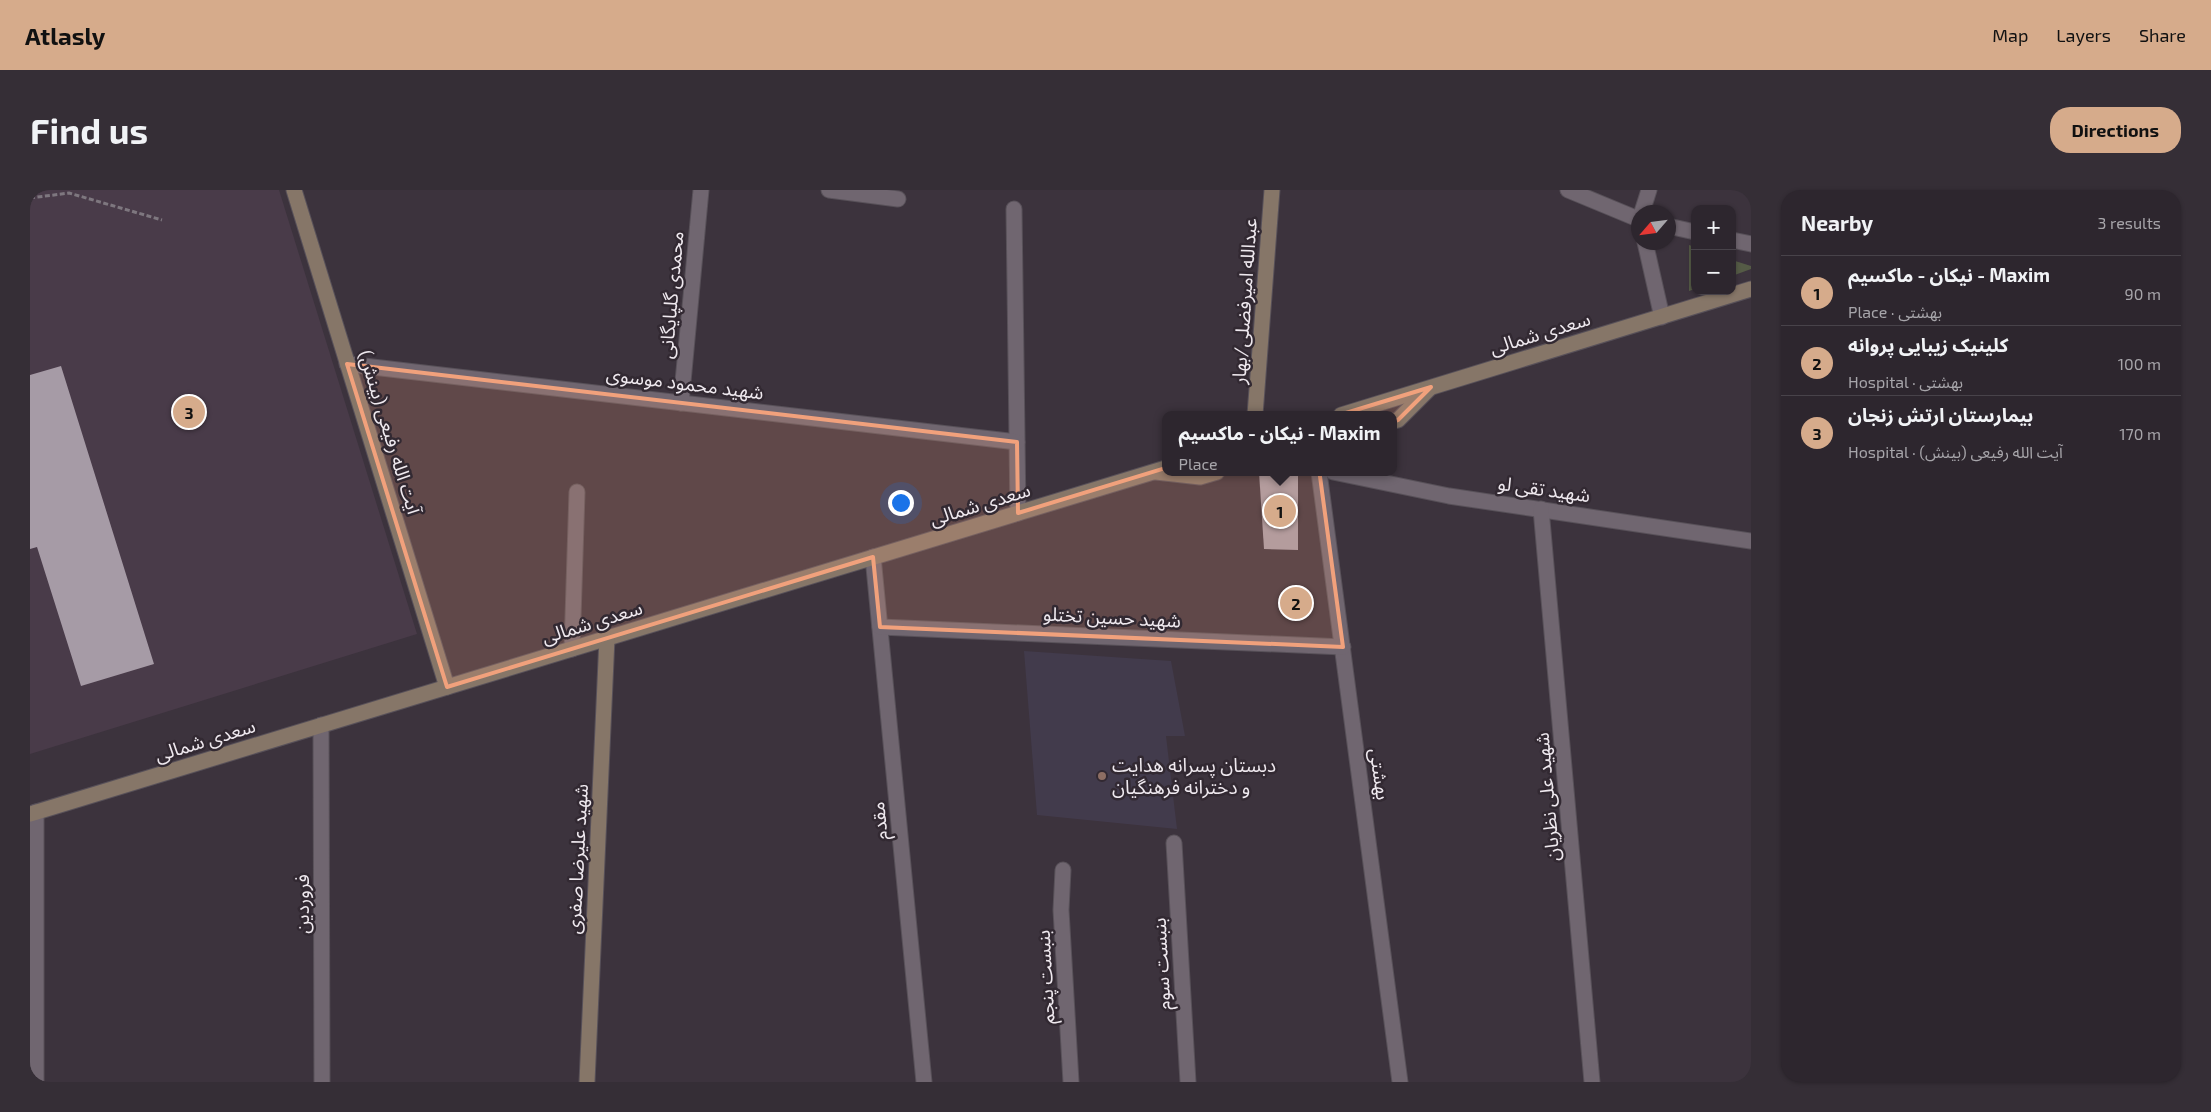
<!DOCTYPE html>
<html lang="en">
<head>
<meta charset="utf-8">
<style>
  :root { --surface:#2d262e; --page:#352e36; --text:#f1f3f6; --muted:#a7a5aa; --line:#48434a; --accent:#d6ab8b }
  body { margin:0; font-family:"Exo 2","Noto Sans Arabic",sans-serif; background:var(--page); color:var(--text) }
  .controls { position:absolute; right:15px; top:15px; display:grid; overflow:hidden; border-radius:10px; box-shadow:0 1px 4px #0004 }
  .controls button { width:45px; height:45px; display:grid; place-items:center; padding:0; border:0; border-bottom:1px solid var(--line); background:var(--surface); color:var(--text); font:25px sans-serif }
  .compass { position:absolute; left:1601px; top:15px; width:45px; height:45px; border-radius:50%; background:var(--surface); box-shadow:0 1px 4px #0004; rotate:242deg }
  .you { position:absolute; left:870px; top:312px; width:18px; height:18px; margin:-12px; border:4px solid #fff; border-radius:50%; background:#1a73e8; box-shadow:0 0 0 8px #1a73e833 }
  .badge { display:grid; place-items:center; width:32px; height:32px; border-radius:50%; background:var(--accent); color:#111; font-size:16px; font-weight:700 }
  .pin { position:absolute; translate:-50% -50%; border:2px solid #fff; box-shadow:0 1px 5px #0006 }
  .popup { position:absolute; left:1132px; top:221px; width:235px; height:65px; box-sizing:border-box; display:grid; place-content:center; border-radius:10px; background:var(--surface); filter:drop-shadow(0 1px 4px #0005); font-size:16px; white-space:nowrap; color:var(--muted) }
  .popup b { font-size:19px; color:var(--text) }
  .popup::after { content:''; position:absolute; left:50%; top:100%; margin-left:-10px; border:10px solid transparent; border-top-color:var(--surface) }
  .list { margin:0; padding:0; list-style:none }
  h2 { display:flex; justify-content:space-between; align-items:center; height:65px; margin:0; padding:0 20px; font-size:21px }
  h2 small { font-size:16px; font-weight:400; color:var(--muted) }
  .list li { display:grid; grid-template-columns:32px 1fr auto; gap:15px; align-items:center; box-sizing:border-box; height:70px; padding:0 20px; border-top:1px solid var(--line) }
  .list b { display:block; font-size:19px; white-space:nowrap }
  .list p { margin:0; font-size:16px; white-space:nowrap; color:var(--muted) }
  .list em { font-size:16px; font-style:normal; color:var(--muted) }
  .map { position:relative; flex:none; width:1721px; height:892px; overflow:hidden; border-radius:20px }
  header { display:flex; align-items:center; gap:30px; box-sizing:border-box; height:70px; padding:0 25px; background:var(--accent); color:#111 }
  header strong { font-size:24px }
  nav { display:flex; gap:28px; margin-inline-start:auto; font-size:18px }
  .intro { display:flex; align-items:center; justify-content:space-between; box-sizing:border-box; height:120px; padding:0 30px }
  h1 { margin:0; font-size:35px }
  .button { padding:12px 22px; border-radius:20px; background:var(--accent); color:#111; font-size:18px; font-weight:700 }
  main { display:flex; gap:30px; padding:0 30px }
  aside { flex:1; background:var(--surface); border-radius:20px; box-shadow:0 1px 4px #0004 }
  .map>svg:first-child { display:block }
  .built { fill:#493b49 }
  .education { fill:#423b4c }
  .green { fill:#555b46 }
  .building { fill:#a69ba6 }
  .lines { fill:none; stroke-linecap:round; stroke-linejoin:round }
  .street-casing { stroke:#585159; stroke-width:17 }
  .secondary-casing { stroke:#585159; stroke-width:17 }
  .path { stroke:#7e777f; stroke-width:3; stroke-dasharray:5 2.5; stroke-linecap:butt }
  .street { stroke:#706670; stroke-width:15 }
  .secondary { stroke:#867668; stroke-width:15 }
  .marked { fill:#f1a17c; fill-opacity:0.2; stroke:#f1a17c; stroke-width:4; stroke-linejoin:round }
  .education-dot { fill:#8d6e63; stroke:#322932; stroke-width:2 }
  .labels { text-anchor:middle; stroke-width:5; stroke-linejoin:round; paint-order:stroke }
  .street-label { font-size:19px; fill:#efe9ef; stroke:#322932 }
  .poi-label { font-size:19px; fill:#efe9ef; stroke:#322932; text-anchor:start }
</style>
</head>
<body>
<header>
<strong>Atlasly</strong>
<nav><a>Map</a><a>Layers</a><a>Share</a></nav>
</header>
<div class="intro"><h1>Find us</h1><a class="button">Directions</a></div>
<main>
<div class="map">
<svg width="1721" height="892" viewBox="0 0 1721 892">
  <rect width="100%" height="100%" fill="#3c333d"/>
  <path class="built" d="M0,0H249L387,444L0,564Z"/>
  <path class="education" d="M994,461L1141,471L1155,546H1136L1147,639L1007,625Z"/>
  <g class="green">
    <path d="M1659,55L1665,57V99L1659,101Z"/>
    <path d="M1702,70L1721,76V79L1702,86Z"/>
  </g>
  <g class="building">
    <path d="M31,176L124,474L51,496L7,357L0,359V185Z"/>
    <path d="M1229,282L1268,284V360L1234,359Z"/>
  </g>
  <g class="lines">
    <g class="street-casing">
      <g id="street">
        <path d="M799,0L868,9"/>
        <path d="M1538,0L1608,29"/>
        <path d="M984,19L988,323"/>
        <path d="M1612,22L1619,0"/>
        <path d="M1638,36L1665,42"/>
        <path d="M1702,50L1721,54"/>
        <path d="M1615,52L1632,127"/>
        <path d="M317,174L987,252"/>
        <path d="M651,213L671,0"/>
        <path d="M1289,282L1370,892"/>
        <path d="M1303,282L1419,306L1721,351"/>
        <path d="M1511,319L1562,892"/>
        <path d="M843,367L894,892"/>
        <path d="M850,437L1313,457"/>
        <path d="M542,459L547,302"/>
        <path d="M291,535L292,892"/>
        <path d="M1144,653L1158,892"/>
        <path d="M1033,680L1031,720L1041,892"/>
        <path d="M6,892V622"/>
      </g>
    </g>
    <g class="secondary-casing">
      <g id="secondary">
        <path d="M264,0L417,497"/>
        <path d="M1225,225L1242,0"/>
        <path d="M1311,225L1721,99"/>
        <path d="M1364,231L1368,230L1399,199"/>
        <path d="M1126,282L1170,287L1187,282"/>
        <path d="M0,624L1136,278"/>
        <path d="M557,892L577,448"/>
      </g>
    </g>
    <path class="path" d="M0,8L39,3L132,30"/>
    <use href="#street" class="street"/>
    <use href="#secondary" class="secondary"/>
  </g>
  <path class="marked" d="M317,174L987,252L988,323L1401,197L1368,230L1236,268L1289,279L1313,457L850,437L843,367L417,497Z"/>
  <circle class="education-dot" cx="1072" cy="586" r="5"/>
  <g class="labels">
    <g class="street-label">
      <text transform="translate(641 105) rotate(-85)" y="7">محمدی گلپایگانی</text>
      <text transform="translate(1214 111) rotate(-86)" y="7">عبدالله امیرفضلی/بهار</text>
      <text transform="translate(1510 143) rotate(-17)" y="7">سعدی شمالی</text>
      <text transform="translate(655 193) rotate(7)" y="7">شهید محمود موسوی</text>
      <text transform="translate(360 242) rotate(73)" y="7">آیت الله رفیعی (بینش)</text>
      <text transform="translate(1514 299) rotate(8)" y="7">شهید تقی لو</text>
      <text transform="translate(950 314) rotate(-17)" y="7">سعدی شمالی</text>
      <text transform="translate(1082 427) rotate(3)" y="7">شهید حسین تختلو</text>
      <text transform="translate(562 432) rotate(-17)" y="7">سعدی شمالی</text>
      <text transform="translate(175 550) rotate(-17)" y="7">سعدی شمالی</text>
      <text transform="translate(1350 584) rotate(82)" y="7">بهشتی</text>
      <text transform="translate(1517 607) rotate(-95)" y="7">شهید علی نظریان</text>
      <text transform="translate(849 631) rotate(-96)" y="7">مقدم</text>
      <text transform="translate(547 669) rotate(-87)" y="7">شهید علیرضا صفری</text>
      <text transform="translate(272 714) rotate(-90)" y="7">فروردین</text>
      <text transform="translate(1131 774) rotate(-93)" y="7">بنبست سوم</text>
      <text transform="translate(1015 787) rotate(-93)" y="7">بنبست پنجم</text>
    </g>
    <g class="poi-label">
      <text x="1082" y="582">دبستان پسرانه هدایت<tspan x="1082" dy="22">و دخترانه فرهنگیان</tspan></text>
    </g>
  </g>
</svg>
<div class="controls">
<button>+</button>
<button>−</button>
</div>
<svg class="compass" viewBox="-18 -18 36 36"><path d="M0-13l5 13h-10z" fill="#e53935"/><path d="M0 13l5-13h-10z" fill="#a7a5aa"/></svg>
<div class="you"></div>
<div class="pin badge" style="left:1250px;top:321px">1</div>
<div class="popup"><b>نیکان - ماکسیم - Maxim</b>Place</div>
<div class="pin badge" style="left:1266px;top:413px">2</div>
<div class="pin badge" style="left:159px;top:222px">3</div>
</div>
<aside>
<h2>Nearby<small>3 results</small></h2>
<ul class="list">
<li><span class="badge">1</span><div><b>نیکان - ماکسیم - Maxim</b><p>Place · بهشتی</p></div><em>90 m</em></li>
<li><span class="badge">2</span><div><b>کلینیک زیبایی پروانه</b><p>Hospital · بهشتی</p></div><em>100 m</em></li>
<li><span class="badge">3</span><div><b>بیمارستان ارتش زنجان</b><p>Hospital · آیت الله رفیعی (بینش)</p></div><em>170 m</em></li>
</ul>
</aside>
</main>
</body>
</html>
